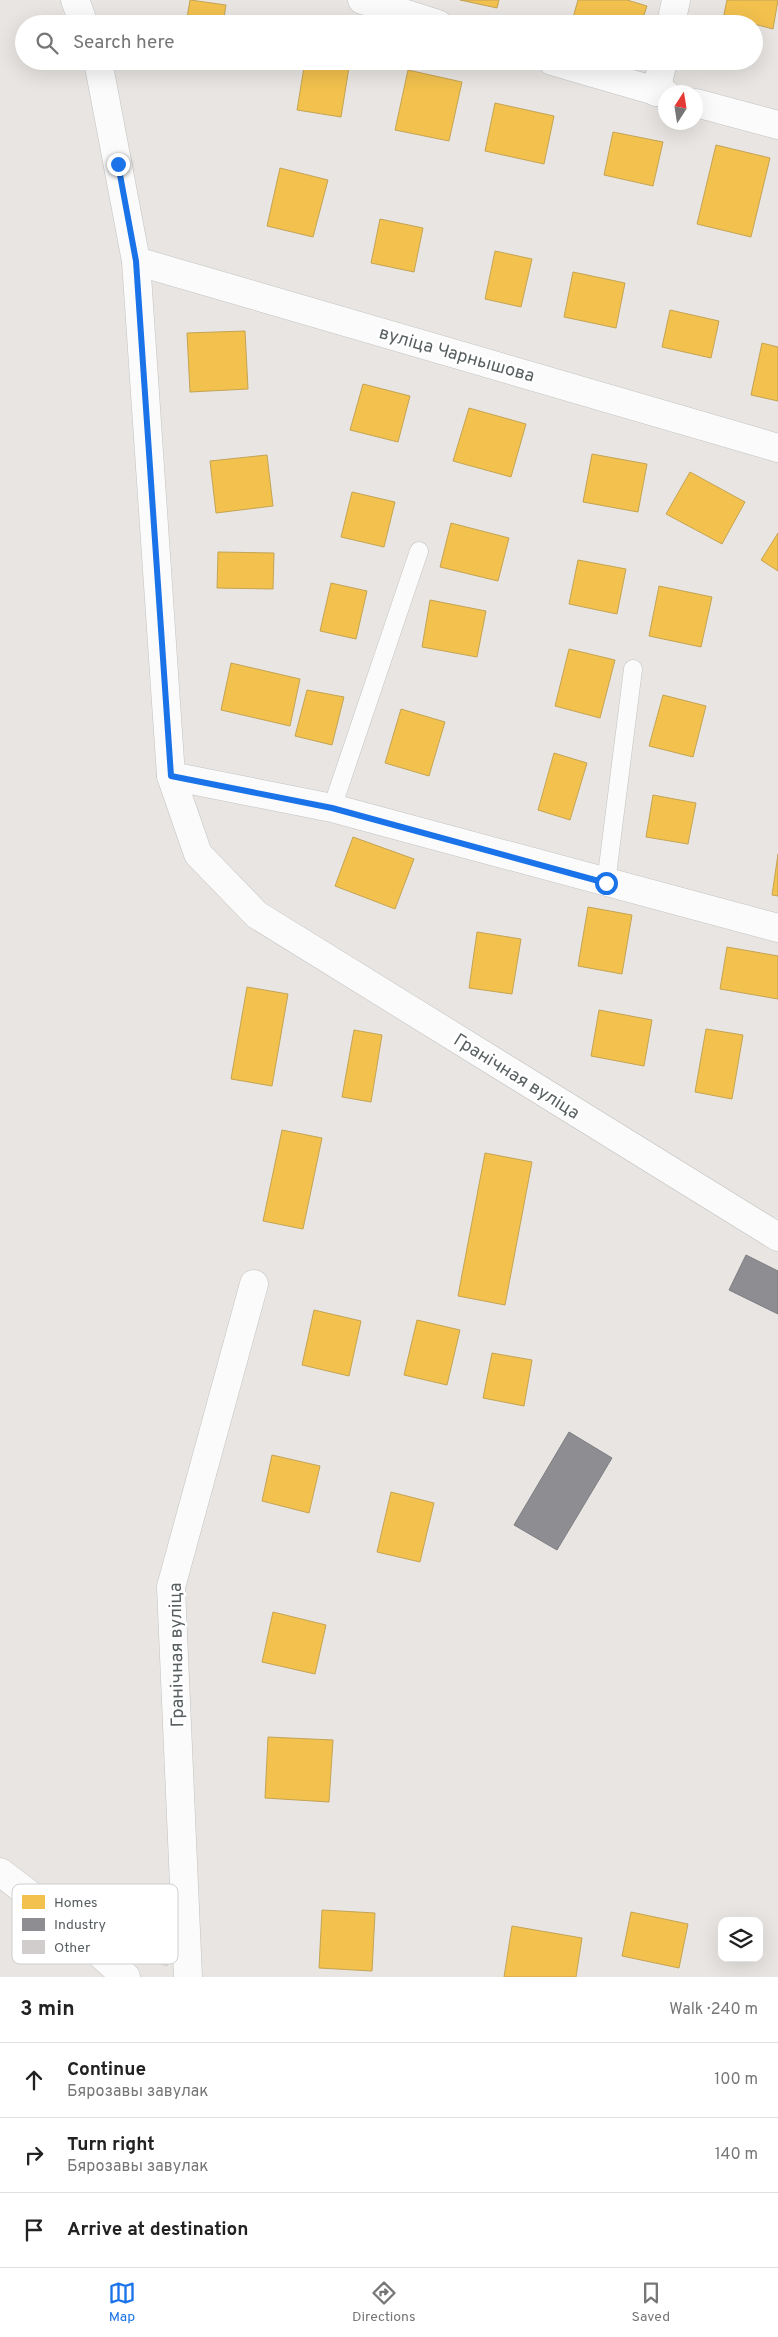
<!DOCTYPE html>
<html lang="en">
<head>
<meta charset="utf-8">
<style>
  :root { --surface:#fff; --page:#f2f2f2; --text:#222; --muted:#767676; --line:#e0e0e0; --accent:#1a73e8 }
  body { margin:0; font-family:Overpass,sans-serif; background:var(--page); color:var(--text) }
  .controls { position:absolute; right:15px; bottom:15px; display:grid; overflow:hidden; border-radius:10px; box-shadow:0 5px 20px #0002 }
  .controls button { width:45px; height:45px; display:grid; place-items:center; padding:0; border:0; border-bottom:1px solid var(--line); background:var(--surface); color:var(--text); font:25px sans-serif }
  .compass { position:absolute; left:658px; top:85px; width:45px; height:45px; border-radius:50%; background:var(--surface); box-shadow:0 5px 20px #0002; rotate:12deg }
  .stop { position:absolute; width:15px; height:15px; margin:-11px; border:4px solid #1a73e8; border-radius:50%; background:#fff }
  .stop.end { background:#1a73e8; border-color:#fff; box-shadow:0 1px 5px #0008 }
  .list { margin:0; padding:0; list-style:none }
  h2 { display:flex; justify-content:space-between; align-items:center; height:65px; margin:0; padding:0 20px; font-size:21px }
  h2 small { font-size:16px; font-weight:400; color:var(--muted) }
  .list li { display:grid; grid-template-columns:32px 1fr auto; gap:15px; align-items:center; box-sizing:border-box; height:75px; padding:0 20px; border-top:1px solid var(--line) }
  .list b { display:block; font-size:19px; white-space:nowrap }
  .list p { margin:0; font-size:16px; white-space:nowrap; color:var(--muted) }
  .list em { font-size:16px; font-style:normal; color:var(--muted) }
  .icon { flex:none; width:28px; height:28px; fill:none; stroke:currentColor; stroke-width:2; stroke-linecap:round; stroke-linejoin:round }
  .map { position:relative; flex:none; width:778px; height:1977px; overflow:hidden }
  .search { position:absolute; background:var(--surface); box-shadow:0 5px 20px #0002; left:15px; right:15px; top:15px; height:55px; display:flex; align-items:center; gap:12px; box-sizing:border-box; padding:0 18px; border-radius:28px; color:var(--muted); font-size:19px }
  .sheet { height:290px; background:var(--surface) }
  nav { display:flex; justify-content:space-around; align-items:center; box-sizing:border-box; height:70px; border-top:1px solid var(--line); background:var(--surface); font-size:14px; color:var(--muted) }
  nav a { display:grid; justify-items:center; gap:2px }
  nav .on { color:var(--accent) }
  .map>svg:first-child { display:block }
  .homes { fill:#f2c14e; stroke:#c4a454 }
  .industry { fill:#8d8d92; stroke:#7d7f83 }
  .building { fill:#d0cdcc; stroke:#d8d3d1 }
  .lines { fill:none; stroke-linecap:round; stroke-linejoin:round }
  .lane-casing { stroke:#c2c3c2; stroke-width:19 }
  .street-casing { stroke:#c2c3c2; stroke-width:29 }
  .secondary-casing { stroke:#c2c3c2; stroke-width:29 }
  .lane { stroke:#fcfbfb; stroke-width:18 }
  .street { stroke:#fcfbfb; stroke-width:28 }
  .secondary { stroke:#fcfbfb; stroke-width:28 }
  .route { stroke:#1a73e8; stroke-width:6 }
  .labels { text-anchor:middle; stroke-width:5; stroke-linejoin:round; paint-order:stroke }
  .street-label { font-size:18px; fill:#585f61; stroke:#fff }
  .key { fill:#fff; stroke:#cdcfd0; stroke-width:1 }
  .key-label { font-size:14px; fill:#585f61 }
</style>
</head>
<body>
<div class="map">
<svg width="778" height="1977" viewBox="0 0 778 1977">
  <rect width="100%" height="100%" fill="#e8e5e2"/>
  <g class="homes">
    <path d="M190,0L226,5L223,24H186Z"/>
    <path d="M460,0H499L497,8Z"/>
    <path d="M578,0H627L647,6L641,24H582L572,21Z"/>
    <path d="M727,0H778L773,29L754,24L723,19Z"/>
    <path d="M305,61H350L341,117L297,110Z"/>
    <path d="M408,70L462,82L449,141L395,130Z"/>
    <path d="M495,103L554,116L544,164L485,151Z"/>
    <path d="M613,132L663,142L653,186L604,175Z"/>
    <path d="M716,145L770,158L751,237L697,224Z"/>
    <path d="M280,168L328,180L313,237L267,226Z"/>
    <path d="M380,219L423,228L414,272L371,263Z"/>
    <path d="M495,251L532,259L521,307L485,299Z"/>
    <path d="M573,272L625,283L616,328L564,317Z"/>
    <path d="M670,310L719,321L711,358L662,347Z"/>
    <path d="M245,331L248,389L190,392L187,333Z"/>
    <path d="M762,343L778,347V401L751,395Z"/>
    <path d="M363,384L410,396L398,442L350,430Z"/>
    <path d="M469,408L526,424L511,477L453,461Z"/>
    <path d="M592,454L647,464L638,512L583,502Z"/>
    <path d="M267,455L273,506L216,513L210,461Z"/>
    <path d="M690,472L745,502L722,544L666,514Z"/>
    <path d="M352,492L395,502L384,547L341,537Z"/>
    <path d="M451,523L509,538L498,581L440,567Z"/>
    <path d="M778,533V571L761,560Z"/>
    <path d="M218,552L274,553L273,589L217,588Z"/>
    <path d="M578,560L626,569L617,614L569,604Z"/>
    <path d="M331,583L367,591L356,639L320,631Z"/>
    <path d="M659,586L712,597L701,647L649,636Z"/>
    <path d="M430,600L486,611L477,657L422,647Z"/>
    <path d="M569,649L615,660L600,718L555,706Z"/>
    <path d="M231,663L300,679L290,726L221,710Z"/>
    <path d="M307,690L344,697L332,745L295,736Z"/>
    <path d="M663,695L706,706L693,757L649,746Z"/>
    <path d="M401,709L445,722L429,776L385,763Z"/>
    <path d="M554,753L587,763L570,820L538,810Z"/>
    <path d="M653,795L696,803L688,844L646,837Z"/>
    <path d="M353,837L414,859L395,909L335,886Z"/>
    <path d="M778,854V896L772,895Z"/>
    <path d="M588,907L632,915L622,974L578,966Z"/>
    <path d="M477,932L521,939L512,994L469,988Z"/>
    <path d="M727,947L778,956V999L720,989Z"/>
    <path d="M247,987L288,994L272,1086L231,1079Z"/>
    <path d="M599,1010L652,1020L644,1066L591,1056Z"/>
    <path d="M706,1029L743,1035L732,1099L695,1092Z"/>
    <path d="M354,1030L382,1035L371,1102L342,1097Z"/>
    <path d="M282,1130L322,1138L303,1229L263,1221Z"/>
    <path d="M485,1153L532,1162L505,1305L458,1296Z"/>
    <path d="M314,1310L361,1321L349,1376L302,1365Z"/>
    <path d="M417,1320L460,1330L447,1385L404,1375Z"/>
    <path d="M492,1353L532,1360L524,1406L483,1398Z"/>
    <path d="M272,1455L320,1466L309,1513L262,1501Z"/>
    <path d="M391,1492L434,1503L420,1562L377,1552Z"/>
    <path d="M273,1612L326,1625L315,1674L262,1662Z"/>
    <path d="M268,1737L333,1740L329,1802L265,1798Z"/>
    <path d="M322,1910L375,1913L372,1971L319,1968Z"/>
    <path d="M631,1912L688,1924L679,1968L622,1956Z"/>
    <path d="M512,1926L582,1938L576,1977H504Z"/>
  </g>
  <g class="industry">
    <path d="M746,1255L778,1271V1314L729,1290Z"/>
    <path d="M569,1432L612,1458L557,1550L514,1525Z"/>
  </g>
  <path class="building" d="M132,1917L178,1932L167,1966L121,1952Z"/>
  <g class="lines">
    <g class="lane-casing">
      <g id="lane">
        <path d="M332,808L419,551"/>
        <path d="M606,883L633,669"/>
      </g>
    </g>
    <g class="street-casing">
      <g id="street">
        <path d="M75,0L84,24"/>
        <path d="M362,0L438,24"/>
        <path d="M671,24L676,0"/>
        <path d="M98,61L136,261L171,776L198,854L257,915L778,1237"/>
        <path d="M552,61L666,94"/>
        <path d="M656,92L663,61"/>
        <path d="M696,103L778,125"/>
        <path d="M136,261L778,448"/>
        <path d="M171,776L332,808L778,928"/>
        <path d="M188,1977L171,1587L254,1284"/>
      </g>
    </g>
    <g class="secondary-casing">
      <path id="secondary" d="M0,1872L55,1914L126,1977"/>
    </g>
    <use href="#lane" class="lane"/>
    <use href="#street" class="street"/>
    <use href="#secondary" class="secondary"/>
  </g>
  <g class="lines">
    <path class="route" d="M118,164L136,261L171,776L332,808L606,883"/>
  </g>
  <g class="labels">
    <g class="street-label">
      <text transform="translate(457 354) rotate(16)" y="6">вуліца Чарнышова</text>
      <text transform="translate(517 1076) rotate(32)" y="6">Гранічная вуліца</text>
      <text transform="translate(176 1655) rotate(-91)" y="6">Гранічная вуліца</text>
    </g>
  </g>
  <rect x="12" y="1884" width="166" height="80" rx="8" class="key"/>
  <rect x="22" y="1895" width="23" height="14" fill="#f2c14e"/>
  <rect x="22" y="1918" width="23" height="13" fill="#8d8d92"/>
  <rect x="22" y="1940" width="23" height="14" fill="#d0cdcc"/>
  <g class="key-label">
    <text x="54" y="1907">Homes</text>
    <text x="54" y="1929">Industry</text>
    <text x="54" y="1952">Other</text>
  </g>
</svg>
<div class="controls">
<button><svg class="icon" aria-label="layers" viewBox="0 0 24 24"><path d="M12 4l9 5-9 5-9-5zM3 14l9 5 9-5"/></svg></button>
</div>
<svg class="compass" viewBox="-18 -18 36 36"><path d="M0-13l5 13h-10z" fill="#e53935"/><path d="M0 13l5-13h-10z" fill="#767676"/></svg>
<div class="stop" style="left:606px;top:883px"></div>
<div class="stop end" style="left:118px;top:164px"></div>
<div class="search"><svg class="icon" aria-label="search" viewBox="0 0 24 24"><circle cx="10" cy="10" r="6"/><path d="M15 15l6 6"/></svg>Search here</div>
</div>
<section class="sheet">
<h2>3 min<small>Walk · 240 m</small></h2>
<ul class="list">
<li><svg class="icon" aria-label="ahead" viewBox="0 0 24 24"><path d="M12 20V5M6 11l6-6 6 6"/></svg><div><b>Continue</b><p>Бярозавы завулак</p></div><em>100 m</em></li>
<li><svg class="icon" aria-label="right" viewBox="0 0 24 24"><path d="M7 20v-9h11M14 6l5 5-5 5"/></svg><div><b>Turn right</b><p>Бярозавы завулак</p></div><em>140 m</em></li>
<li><svg class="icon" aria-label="arrive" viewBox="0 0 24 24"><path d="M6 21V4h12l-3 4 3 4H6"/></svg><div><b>Arrive at destination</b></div></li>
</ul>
</section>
<nav>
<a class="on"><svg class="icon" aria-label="map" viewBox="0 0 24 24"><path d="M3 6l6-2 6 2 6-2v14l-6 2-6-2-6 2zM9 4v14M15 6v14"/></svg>Map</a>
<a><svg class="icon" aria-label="directions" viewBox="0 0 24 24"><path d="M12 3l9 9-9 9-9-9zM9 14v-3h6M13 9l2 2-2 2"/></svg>Directions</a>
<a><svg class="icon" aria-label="saved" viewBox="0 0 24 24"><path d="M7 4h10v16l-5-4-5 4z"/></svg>Saved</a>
</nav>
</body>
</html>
